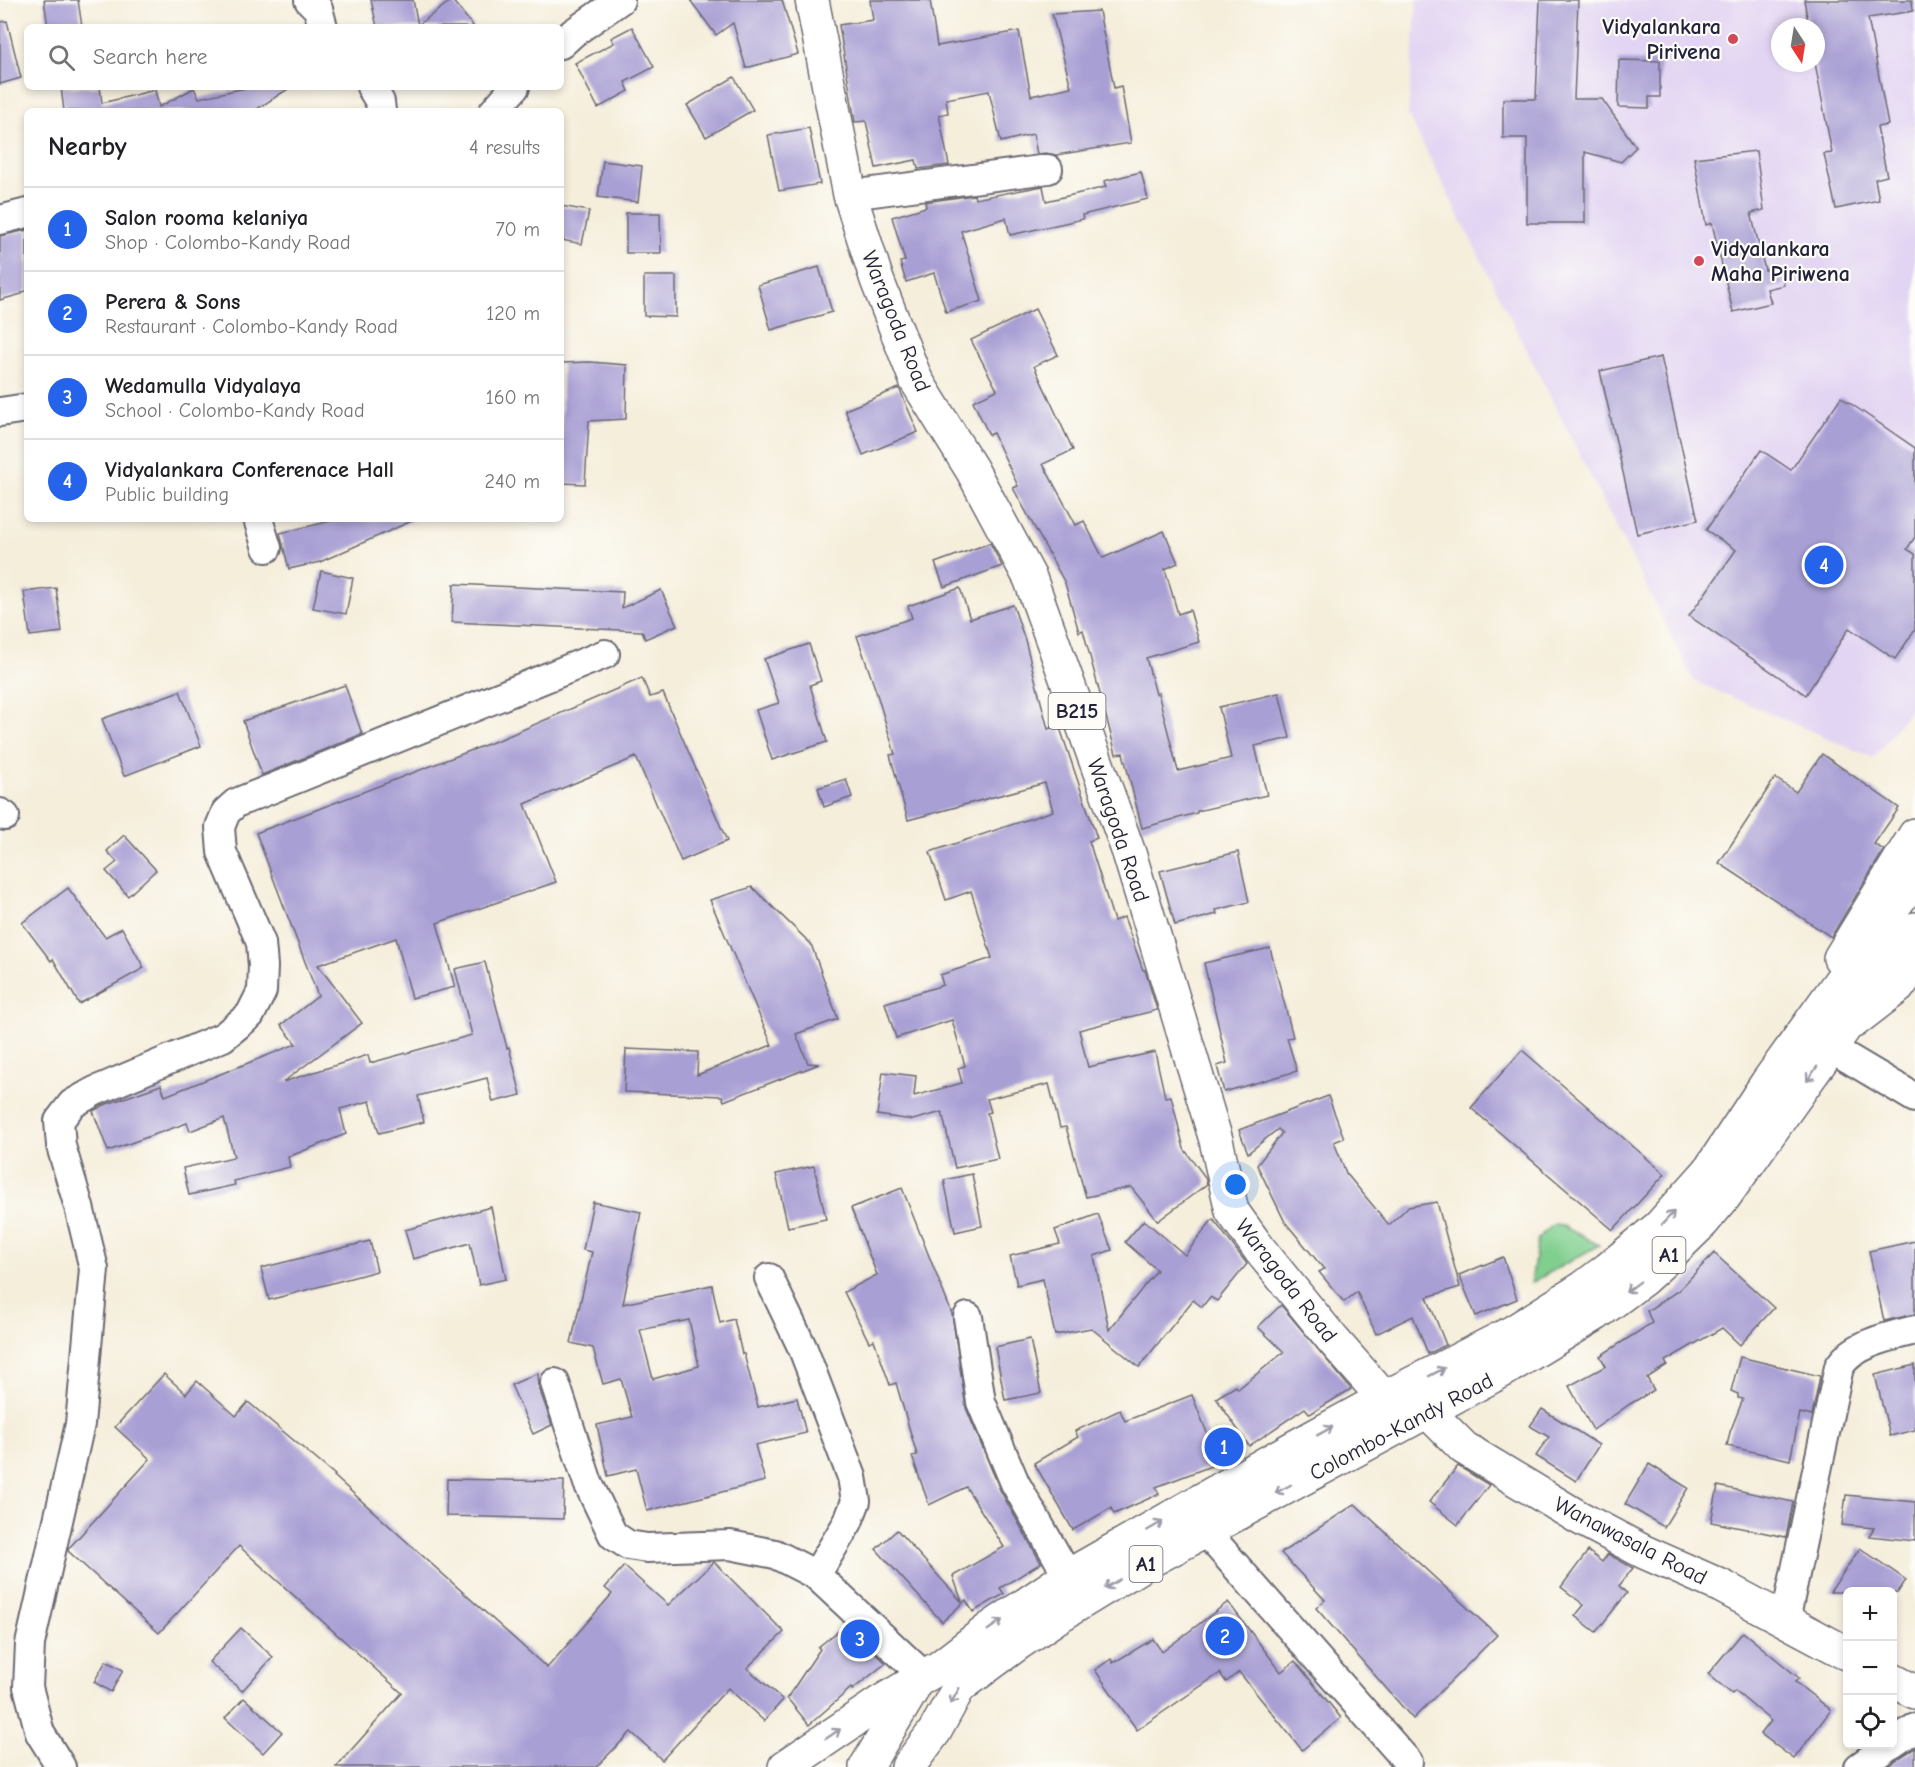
<!DOCTYPE html>
<html lang="en">
<head>
<meta charset="utf-8">
<style>
  :root { --surface:#fff; --page:#f6f6f6; --text:#202124; --muted:#757577; --line:#e0e0e0; --accent:#2563eb }
  body { margin:0; font-family:"Comic Neue",sans-serif; background:var(--page); color:var(--text) }
  .controls { position:absolute; right:18px; bottom:18px; display:grid; overflow:hidden; border-radius:9px; box-shadow:0 3px 9px #0003 }
  .controls button { width:54px; height:54px; display:grid; place-items:center; padding:0; border:0; border-bottom:2px solid var(--line); background:var(--surface); color:var(--text); font:30px sans-serif }
  .compass { position:absolute; left:1771px; top:18px; width:54px; height:54px; border-radius:50%; background:var(--surface); box-shadow:0 3px 9px #0003; rotate:168deg }
  .you { position:absolute; left:1236px; top:1185px; width:21px; height:21px; margin:-15px; border:4px solid #fff; border-radius:50%; background:#1a73e8; box-shadow:0 0 0 9px #1a73e833 }
  .badge { display:grid; place-items:center; width:39px; height:39px; border-radius:50%; background:var(--accent); color:#fff; font-size:20px; font-weight:700 }
  .pin { position:absolute; translate:-50% -50%; border:3px solid #fff; box-shadow:0 2px 6px #0006 }
  .list { margin:0; padding:0; list-style:none }
  h2 { display:flex; justify-content:space-between; align-items:center; height:78px; margin:0; padding:0 24px; font-size:26px }
  h2 small { font-size:20px; font-weight:400; color:var(--muted) }
  .list li { display:grid; grid-template-columns:39px 1fr auto; gap:18px; align-items:center; box-sizing:border-box; height:84px; padding:0 24px; border-top:2px solid var(--line) }
  .list b { display:block; font-size:22px; white-space:nowrap }
  .list p { margin:0; font-size:20px; white-space:nowrap; color:var(--muted) }
  .list em { font-size:20px; font-style:normal; color:var(--muted) }
  .icon { flex:none; width:33px; height:33px; fill:none; stroke:currentColor; stroke-width:2; stroke-linecap:round; stroke-linejoin:round }
  .map { position:relative; flex:none; width:1915px; height:1767px; overflow:hidden }
  .search { position:absolute; background:var(--surface); box-shadow:0 3px 9px #0003; left:24px; top:24px; width:540px; height:66px; display:flex; align-items:center; gap:15px; box-sizing:border-box; padding:0 21px; border-radius:9px; color:var(--muted); font-size:22px }
  .panel { position:absolute; background:var(--surface); box-shadow:0 3px 9px #0003; left:24px; top:108px; width:540px; height:414px; border-radius:9px }
  .map>svg:first-child { display:block }
  .built { fill:#e2d4f3; fill-rule:evenodd }
  .green { fill:#80cf8f; stroke:#517865; stroke-width:1.5 }
  .building { fill:#a89fd4; fill-rule:evenodd }
  .lines { fill:none; stroke-linecap:round; stroke-linejoin:round }
  .minor-casing { stroke:#6c6973; stroke-width:32 }
  .tertiary-casing { stroke:#6c6973; stroke-width:36 }
  .primary-casing { stroke:#6c6973; stroke-width:36 }
  .trunk-casing { stroke:#6c6973; stroke-width:36 }
  .minor { stroke:#fff; stroke-width:28 }
  .tertiary { stroke:#fff; stroke-width:33 }
  .primary { stroke:#fff; stroke-width:33 }
  .trunk { stroke:#fff; stroke-width:33 }
  .oneway { stroke:#9c9ca7 }
  .poi-dot { fill:#d1495b; stroke:#fdfcf7; stroke-width:2 }
  .labels { text-anchor:middle; stroke-width:4.5; stroke-linejoin:round; paint-order:stroke }
  .shield { fill:#fdfcf7; stroke:#646373; stroke-width:1.5 }
  .shield-label { font-size:21px; font-weight:bold; fill:#22223b }
  .poi-label { font-size:22px; font-weight:bold; fill:#22223b; stroke:#fdfcf7; text-anchor:end }
  .street-label { font-size:22px; fill:#22223b; stroke:#fdfcf7 }
</style>
</head>
<body>
<div class="map">
<svg width="1915" height="1767" viewBox="0 0 1915 1767">
  <rect width="100%" height="100%" fill="#fdfcf7"/>
  <filter id="ink" filterUnits="userSpaceOnUse"><feTurbulence type="fractalNoise" baseFrequency=".0167" numOctaves="2"/><feDisplacementMap in="SourceGraphic" scale="12" xChannelSelector="R" yChannelSelector="G"/><feConvolveMatrix kernelMatrix="1 2 1 2 8 2 1 2 1" color-interpolation-filters="sRGB"/></filter>
  <filter id="wash" filterUnits="userSpaceOnUse"><feTurbulence type="fractalNoise" baseFrequency=".008" numOctaves="4" result="noise"/><feDisplacementMap in="SourceGraphic" scale="24" xChannelSelector="R" yChannelSelector="G"/><feGaussianBlur stdDeviation="1.35" result="paint"/><feColorMatrix in="noise" values="0 0 0 0 0 0 0 0 0 0 0 0 0 0 0 0 0 1.4 0 .05"/><feComposite in="paint" operator="in"/></filter>
  <g filter="url(#wash)">
    <rect width="100%" height="100%" fill="#f5eedb"/>
    <path class="built" d="M1417,0H1915V703L1874,758L1694,681L1408,115ZM1780,27H1816V63H1780Z"/>
    <path class="green" d="M1553,1225L1563,1226L1599,1245L1531,1283L1538,1238Z"/>
    <g id="blocks">
      <g class="building">
        <path d="M44,0H78L82,27H48Z"/>
        <path d="M371,0H413L418,25L452,0L474,27H377Z"/>
        <path d="M690,0H782L798,54L746,68L733,23L716,35Z"/>
        <path d="M870,0H930L937,46L1019,31L1031,96L1071,87L1052,14L1099,11L1114,88L1121,86L1131,143L1056,155L1046,153L1037,154L1033,134L1001,142L989,91L946,99L948,113L939,115L949,165L918,169L916,160L876,168L866,121L855,122L839,25L873,20Z"/>
        <path d="M1540,0H1578L1574,99H1602L1636,147L1621,162L1585,152V223H1527V138H1503V99H1536Z"/>
        <path d="M1804,0H1912L1913,11L1868,18L1888,125L1877,127L1887,176L1875,179L1879,200L1836,209L1824,154L1832,153L1815,63L1816,27H1809Z"/>
        <path d="M7,21L21,78L0,84V22Z"/>
        <path d="M632,27L654,67L625,82L629,91L598,108L575,63L614,43L611,38Z"/>
        <path d="M1619,60L1660,61V97H1649V108L1618,107Z"/>
        <path d="M734,77L753,110L706,137L687,105Z"/>
        <path d="M61,87H100L102,103L155,90L159,107L194,88L199,98L250,87H291L254,111H64Z"/>
        <path d="M809,128L820,184L779,191L768,135Z"/>
        <path d="M1756,151L1764,210L1751,213L1765,270L1779,267L1784,285L1767,289L1771,303L1733,312L1712,223L1706,225L1694,158Z"/>
        <path d="M603,161L642,166L638,202L598,197Z"/>
        <path d="M1141,172L1148,199L1082,215L1083,219L1010,235L1006,218L961,231L982,301L946,312L934,273L906,282L900,262L905,261L892,217L926,207L925,202L974,195L975,199L1043,186L1046,201L1106,187L1104,181Z"/>
        <path d="M561,206L589,211L582,244L561,240Z"/>
        <path d="M626,213H660L661,253H626Z"/>
        <path d="M27,230V291L22,292V294L0,300V236Z"/>
        <path d="M819,267L832,312L771,330L758,285Z"/>
        <path d="M644,276H676V317L644,316Z"/>
        <path d="M1035,309L1058,355L1034,366L1073,450L1043,464L1076,525L1084,521L1103,558L1164,531L1178,563L1165,569L1178,614L1190,610L1199,642L1146,658L1156,694L1158,693L1178,771L1231,758L1219,707L1279,693L1290,738L1255,746L1267,795L1197,811V813L1142,828L1123,753L1116,754L1083,630L1079,632L1065,583L1013,488L1018,486L993,433L989,435L973,401L997,390L971,340Z"/>
        <path d="M1661,357L1698,520L1637,534L1600,371Z"/>
        <path d="M590,362L627,365L626,419L589,421L585,484L561,483L562,363Z"/>
        <path d="M899,388L918,432L863,455L845,410Z"/>
        <path d="M1841,397L1915,448V537L1907,549L1915,554V630L1895,659L1849,628L1806,695L1689,616L1736,550L1706,530L1761,450L1791,470Z"/>
        <path d="M340,519H416L320,562L289,569L280,533Z"/>
        <path d="M990,543L1002,566L944,587L935,563Z"/>
        <path d="M321,571L353,578L346,614L313,608Z"/>
        <path d="M454,584L623,592L622,608L661,590L677,625L645,639L642,631L452,622Z"/>
        <path d="M56,588L62,632L30,636L24,592Z"/>
        <path d="M960,588L970,619L1013,605L1025,640L1048,729L1059,725L1097,838L1089,841L1114,921L1124,917L1143,970H1145L1157,1010L1079,1030L1088,1067L1155,1052L1165,1097L1171,1096L1184,1149L1205,1177L1207,1184L1158,1221L1131,1187L1086,1197L1066,1127L1060,1128L1049,1084L987,1099L991,1112L987,1113L998,1159L955,1168L942,1112L913,1120L877,1115L883,1072L916,1076L914,1096L962,1083L958,1068L965,1066L952,1020L896,1038L885,1003L943,985L940,975L992,958L971,891L946,900L930,852L1053,811L1045,783L908,820L890,755L895,754L876,691L857,636L912,618L908,606Z"/>
        <path d="M809,644L821,681L810,685L827,742L772,760L756,710L779,703L764,659Z"/>
        <path d="M642,678L650,697L663,693L727,841L681,861L636,757L525,804L556,882L437,923L455,987L412,998L396,938L318,965L362,1023L283,1082L368,1055L370,1063L472,1035L455,969L485,962L507,1048L509,1047L521,1095L493,1102L487,1078L418,1096L424,1122L379,1133L370,1101L340,1109L346,1134L288,1157L290,1167L234,1181L235,1185L189,1195L183,1168L234,1157L224,1118L190,1131L187,1123L108,1151L93,1111L107,1104L161,1085L165,1096L296,1044L281,1025L318,996L256,833L501,739Z"/>
        <path d="M345,685L362,734L262,775L243,721Z"/>
        <path d="M180,691L201,746L124,776L102,719Z"/>
        <path d="M1822,754L1899,808L1874,844L1884,850L1831,937L1719,863L1775,778L1796,792Z"/>
        <path d="M846,779L852,797L824,807L818,788Z"/>
        <path d="M124,835L156,870L128,896L106,871L117,862L107,851Z"/>
        <path d="M1238,852L1249,902L1216,910L1217,914L1175,925L1160,871Z"/>
        <path d="M752,887L811,944L838,1019L796,1034L808,1063L819,1064L724,1101L722,1096L624,1092L626,1049L698,1052L697,1075L772,1045L710,900Z"/>
        <path d="M68,888L105,937L122,928L144,968L79,1004L53,959L51,961L22,923Z"/>
        <path d="M1270,948L1293,1037L1287,1038L1297,1071L1224,1092L1217,1066L1227,1063L1204,963Z"/>
        <path d="M1522,1050L1665,1174L1613,1230L1471,1108Z"/>
        <path d="M1328,1096L1344,1138L1334,1142L1346,1173L1389,1225L1408,1207L1437,1202L1460,1287L1427,1297L1446,1345L1428,1354L1413,1316L1376,1334L1357,1292L1344,1302L1319,1272L1324,1269L1285,1222L1257,1165L1282,1133L1278,1129L1248,1153L1239,1130Z"/>
        <path d="M814,1166L826,1219L788,1227L776,1174Z"/>
        <path d="M972,1174L982,1226L955,1232L944,1180Z"/>
        <path d="M902,1188L952,1314L966,1408L1000,1490L1041,1563L1000,1588L1004,1594L973,1612L966,1600L942,1622L876,1549L897,1530L962,1602L953,1576L1004,1547L966,1487L929,1505L912,1456L917,1455L896,1383L890,1385L874,1340L869,1342L844,1292L877,1275L851,1208Z"/>
        <path d="M593,1202L641,1212L623,1304L712,1285L720,1323L734,1319L742,1354H744L758,1407L797,1398L806,1433L755,1445L765,1481L647,1511L636,1469L608,1476L597,1425L632,1417L621,1379L603,1384L593,1348L571,1343L592,1252L583,1250ZM689,1320L699,1366L653,1379L640,1330Z"/>
        <path d="M491,1207L506,1279L479,1285L470,1243L413,1259L405,1230Z"/>
        <path d="M1098,1214L1112,1250L1094,1256L1109,1330L1157,1270L1125,1242L1144,1220L1185,1255L1213,1219L1247,1264L1217,1301L1210,1297L1202,1307L1193,1300L1139,1367L1091,1328L1055,1335L1043,1279L1017,1285L1010,1256L1060,1244L1055,1230Z"/>
        <path d="M370,1241L377,1271L269,1300L261,1268Z"/>
        <path d="M1915,1241V1314L1884,1321L1869,1251Z"/>
        <path d="M1714,1253L1774,1308L1740,1345L1722,1328L1665,1361L1667,1365L1647,1378L1654,1390L1630,1404L1593,1430L1569,1386L1606,1366L1600,1356L1652,1323L1647,1311L1679,1290Z"/>
        <path d="M1503,1257L1517,1299L1476,1316L1459,1275Z"/>
        <path d="M1281,1305L1351,1389L1310,1414L1305,1408L1249,1446L1216,1398L1236,1386L1238,1389L1284,1352L1258,1327Z"/>
        <path d="M1030,1339L1041,1393L1005,1400L995,1347Z"/>
        <path d="M1740,1357L1820,1376L1812,1416L1800,1413L1790,1460L1727,1446L1730,1432L1743,1399L1738,1398V1394L1731,1391Z"/>
        <path d="M1915,1365V1430L1890,1436L1875,1375Z"/>
        <path d="M538,1373L539,1388L552,1425L533,1434L511,1385Z"/>
        <path d="M164,1374L186,1394L197,1381L236,1416L248,1402L335,1475L334,1476L547,1668L612,1594L605,1588L624,1566L668,1605L714,1562L784,1632L747,1668L783,1700L764,1721L728,1688L662,1760L631,1732L596,1767H336L402,1693L239,1546L159,1633L68,1551L69,1548L150,1459L115,1427Z"/>
        <path d="M1192,1395L1219,1463L1156,1487L1159,1494L1114,1514L1111,1508L1073,1530L1034,1463L1078,1437L1075,1431L1120,1410L1125,1421Z"/>
        <path d="M1542,1409L1599,1445L1576,1481L1536,1456L1549,1437L1530,1426Z"/>
        <path d="M1649,1464L1688,1488L1664,1527L1625,1504Z"/>
        <path d="M1458,1466L1489,1485L1458,1525L1429,1502Z"/>
        <path d="M447,1479L564,1481L563,1519L446,1516Z"/>
        <path d="M1718,1486L1793,1502L1786,1537L1711,1522Z"/>
        <path d="M1846,1495L1915,1502V1541L1869,1536L1874,1528L1842,1525Z"/>
        <path d="M1355,1504L1497,1635L1413,1719L1316,1608L1325,1600L1281,1553Z"/>
        <path d="M1860,1548L1906,1580L1898,1592H1830Z"/>
        <path d="M1588,1551L1602,1562L1608,1554L1633,1568L1619,1586L1627,1593L1596,1632L1575,1616L1584,1605L1561,1587Z"/>
        <path d="M1228,1602L1281,1672L1295,1661L1341,1718L1302,1750L1239,1672L1226,1682L1220,1673L1137,1730L1095,1670L1111,1659L1113,1663L1153,1639L1162,1652Z"/>
        <path d="M846,1625L886,1663L852,1690L851,1688L809,1725L787,1698L820,1649L818,1647Z"/>
        <path d="M241,1628L273,1657L242,1691L209,1662Z"/>
        <path d="M1743,1632L1799,1678L1795,1682L1831,1710L1794,1759L1761,1734L1771,1721L1735,1691L1732,1694L1708,1674Z"/>
        <path d="M106,1661L123,1670L111,1692L94,1682Z"/>
        <path d="M244,1698L282,1732L263,1753L225,1718Z"/>
        <path d="M1915,1748V1767H1887L1899,1758Z"/>
      </g>
    </g>
  </g>
  <g filter="url(#ink)">
    <use href="#blocks" fill-opacity="0" stroke="#6c6973" stroke-width="1.5"/>
    <g class="lines">
      <g class="minor-casing">
        <g id="minor">
          <path d="M309,0L318,9L323,27"/>
          <path d="M561,44L573,33L620,0"/>
          <path d="M371,87L380,102L381,111"/>
          <path d="M494,111L515,87"/>
          <path d="M850,195L1048,169"/>
          <path d="M0,220L27,213"/>
          <path d="M0,412L27,408"/>
          <path d="M258,519L267,548"/>
          <path d="M0,813L5,816"/>
          <path d="M1831,1048L1915,1098"/>
          <path d="M769,1278L803,1349L852,1477L856,1501L848,1522L816,1575L923,1675"/>
          <path d="M968,1317L981,1402L1015,1483L1068,1576"/>
          <path d="M555,1383L588,1483L613,1535L628,1545L647,1548L730,1545L775,1554L816,1575"/>
          <path d="M1205,1531L1408,1762"/>
          <path d="M1785,1621L1839,1367C1852,1344 1891,1336 1915,1330"/>
          <path d="M1892,1744L1915,1728"/>
          <path d="M61,1767L40,1733L28,1687L30,1644L80,1424L94,1269L79,1207L61,1146L59,1121L72,1104L95,1091L223,1037L250,1015L262,991L263,966L261,943L222,852L220,827L226,812L236,803L605,654"/>
          <path d="M1859,1767L1891,1744"/>
        </g>
      </g>
      <g class="tertiary-casing">
        <g id="tertiary">
          <path d="M1840,958L1915,835"/>
          <path d="M1854,1021L1898,987L1915,964"/>
          <path d="M1426,1410L1464,1448L1578,1517L1644,1552L1721,1586L1848,1654"/>
          <path d="M1892,1680L1915,1692"/>
        </g>
      </g>
      <g class="primary-casing">
        <path id="primary" d="M812,0L850,195L877,280L916,380L972,470L1030,578L1129,853L1216,1140L1232,1211L1260,1250L1333,1340L1384,1398"/>
      </g>
      <g class="trunk-casing">
        <g id="trunk">
          <path d="M785,1767L881,1702L940,1667L988,1630L1068,1576L1293,1448L1384,1398L1513,1332L1583,1288L1608,1269L1659,1227L1709,1171L1767,1083L1915,877"/>
          <path d="M866,1767L911,1692L914,1683"/>
          <path d="M908,1767L935,1731L959,1687L1020,1642L1054,1619L1144,1564L1502,1371L1596,1314L1642,1280L1662,1262L1703,1222L1724,1197L1915,929"/>
        </g>
      </g>
      <use href="#minor" class="minor"/>
      <use href="#tertiary" class="tertiary"/>
      <use href="#primary" class="primary"/>
      <use href="#trunk" class="trunk"/>
    </g>
    <defs><path id="oneway-shaft" d="M-6 0H5M1.5-3L5.5 0L1.5 3" fill="none" stroke-width="1.6" stroke-linecap="round" stroke-linejoin="round" transform="scale(1.5)"/></defs>
    <g class="oneway">
      <use href="#oneway-shaft" transform="translate(1812 1074) rotate(125)"/>
      <use href="#oneway-shaft" transform="translate(1668 1218) rotate(-47)"/>
      <use href="#oneway-shaft" transform="translate(1633 1287) rotate(143)"/>
      <use href="#oneway-shaft" transform="translate(1437 1372) rotate(-27)"/>
      <use href="#oneway-shaft" transform="translate(1325 1431) rotate(-29)"/>
      <use href="#oneway-shaft" transform="translate(1283 1489) rotate(152)"/>
      <use href="#oneway-shaft" transform="translate(1155 1526) rotate(-30)"/>
      <use href="#oneway-shaft" transform="translate(1112 1584) rotate(149)"/>
      <use href="#oneway-shaft" transform="translate(995 1625) rotate(-35)"/>
      <use href="#oneway-shaft" transform="translate(955 1696) rotate(119)"/>
      <use href="#oneway-shaft" transform="translate(833 1734) rotate(-34)"/>
    </g>
  </g>
  <g class="poi-dot">
    <circle cx="1733" cy="39" r="6"/>
    <circle cx="1699" cy="261" r="6"/>
  </g>
  <g class="labels">
    <g class="shield">
      <rect x="1048.5" y="693" width="57" height="36" rx="4.5"/>
      <rect x="1652.5" y="1237" width="33" height="36" rx="4.5"/>
      <rect x="1129.5" y="1546" width="33" height="36" rx="4.5"/>
    </g>
    <g class="shield-label">
      <text x="1077" y="718">B215</text>
      <text x="1669" y="1262">A1</text>
      <text x="1146" y="1571">A1</text>
    </g>
    <g class="poi-label">
      <text x="1721" y="34">Vidyalankara<tspan x="1721" dy="25">Pirivena</tspan></text>
      <text x="1711" y="256" text-anchor="start">Vidyalankara<tspan x="1711" dy="25">Maha Piriwena</tspan></text>
    </g>
    <g class="street-label">
      <text transform="translate(897 321) rotate(68)" y="8">Waragoda Road</text>
      <text transform="translate(1119 830) rotate(71)" y="8">Waragoda Road</text>
      <text transform="translate(1287 1280) rotate(52)" y="8">Waragoda Road</text>
      <text transform="translate(1401 1426) rotate(-28)" y="8">Colombo-Kandy Road</text>
      <text transform="translate(1631 1540) rotate(27)" y="8">Wanawasala Road</text>
    </g>
  </g>
</svg>
<div class="controls">
<button>+</button>
<button>−</button>
<button><svg class="icon" aria-label="locate" viewBox="0 0 24 24"><circle cx="12" cy="12" r="6"/><path d="M12 2v4M12 18v4M2 12h4M18 12h4"/></svg></button>
</div>
<svg class="compass" viewBox="-18 -18 36 36"><path d="M0-13l5 13h-10z" fill="#e53935"/><path d="M0 13l5-13h-10z" fill="#757577"/></svg>
<div class="you"></div>
<div class="pin badge" style="left:1224px;top:1447px">1</div>
<div class="pin badge" style="left:1225px;top:1636px">2</div>
<div class="pin badge" style="left:860px;top:1639px">3</div>
<div class="pin badge" style="left:1824px;top:565px">4</div>
<div class="search"><svg class="icon" aria-label="search" viewBox="0 0 24 24"><circle cx="10" cy="10" r="6"/><path d="M15 15l6 6"/></svg>Search here</div>
<section class="panel">
<h2>Nearby<small>4 results</small></h2>
<ul class="list">
<li><span class="badge">1</span><div><b>Salon rooma kelaniya</b><p>Shop · Colombo-Kandy Road</p></div><em>70 m</em></li>
<li><span class="badge">2</span><div><b>Perera &amp; Sons</b><p>Restaurant · Colombo-Kandy Road</p></div><em>120 m</em></li>
<li><span class="badge">3</span><div><b>Wedamulla Vidyalaya</b><p>School · Colombo-Kandy Road</p></div><em>160 m</em></li>
<li><span class="badge">4</span><div><b>Vidyalankara Conferenace Hall</b><p>Public building</p></div><em>240 m</em></li>
</ul>
</section>
</div>
</body>
</html>
